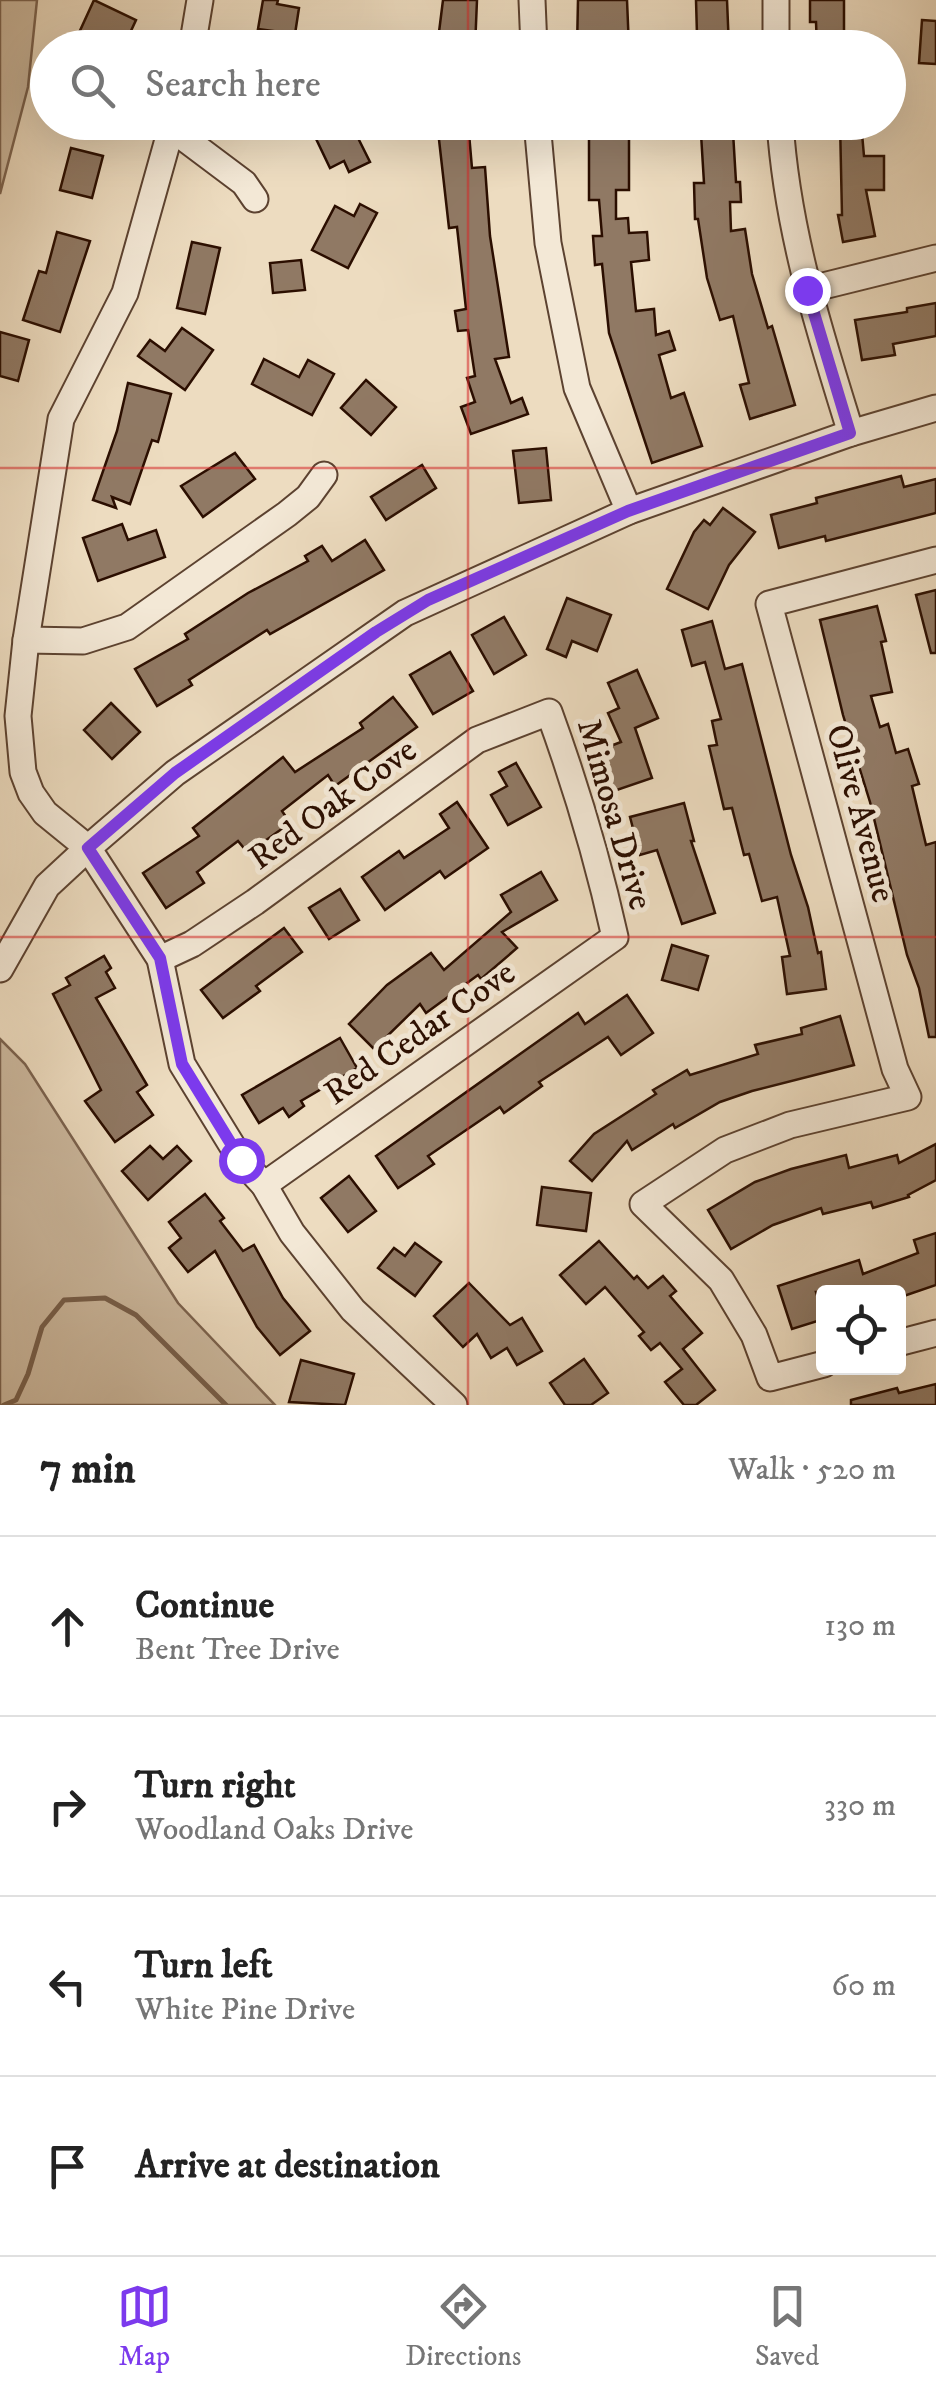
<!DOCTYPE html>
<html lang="en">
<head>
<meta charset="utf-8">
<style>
  :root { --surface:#fff; --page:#f2f2f2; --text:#222; --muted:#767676; --line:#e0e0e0; --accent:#7c3aed }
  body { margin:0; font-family:"IM FELL DW Pica",serif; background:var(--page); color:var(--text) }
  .controls { position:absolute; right:30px; bottom:30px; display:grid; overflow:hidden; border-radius:10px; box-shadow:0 10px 40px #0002 }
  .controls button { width:90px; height:90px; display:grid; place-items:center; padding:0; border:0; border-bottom:2px solid var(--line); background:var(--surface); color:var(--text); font:50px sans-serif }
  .stop { position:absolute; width:30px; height:30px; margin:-22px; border:8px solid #7c3aed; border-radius:50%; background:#fff }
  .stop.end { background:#7c3aed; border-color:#fff; box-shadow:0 2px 10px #0008 }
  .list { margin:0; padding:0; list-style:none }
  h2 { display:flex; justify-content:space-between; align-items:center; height:130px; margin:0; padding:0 40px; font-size:42px }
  h2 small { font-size:32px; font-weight:400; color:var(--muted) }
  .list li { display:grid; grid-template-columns:65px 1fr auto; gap:30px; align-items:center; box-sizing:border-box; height:180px; padding:0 40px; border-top:2px solid var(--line) }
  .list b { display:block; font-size:38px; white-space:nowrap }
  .list p { margin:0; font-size:32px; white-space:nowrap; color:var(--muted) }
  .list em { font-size:32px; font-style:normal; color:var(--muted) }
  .icon { flex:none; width:55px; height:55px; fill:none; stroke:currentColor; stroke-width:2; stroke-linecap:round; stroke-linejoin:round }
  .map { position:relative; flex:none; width:936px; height:1405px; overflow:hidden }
  .search { position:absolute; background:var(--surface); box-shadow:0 10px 40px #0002; left:30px; right:30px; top:30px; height:110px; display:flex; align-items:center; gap:25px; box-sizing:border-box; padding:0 35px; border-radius:55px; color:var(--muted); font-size:38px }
  .sheet { height:850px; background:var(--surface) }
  nav { display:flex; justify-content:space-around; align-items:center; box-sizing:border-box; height:140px; border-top:2px solid var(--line); background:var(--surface); font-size:28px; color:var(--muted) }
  nav a { display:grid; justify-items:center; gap:5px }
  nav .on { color:var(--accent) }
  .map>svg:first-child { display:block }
  .green { fill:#ccb99f; stroke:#7c6450; stroke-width:2.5 }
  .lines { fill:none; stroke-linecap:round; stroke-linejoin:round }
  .stream { stroke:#78604c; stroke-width:5 }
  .building { fill:#907964; stroke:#2b0e00; stroke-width:2.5 }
  .minor-casing { stroke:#5c4230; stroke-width:29 }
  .minor { stroke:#f3e8d6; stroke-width:25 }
  .route { stroke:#7c3aed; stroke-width:12 }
  .grid { fill:none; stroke:#d62828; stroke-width:2.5; stroke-opacity:0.55 }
  .labels { text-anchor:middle; stroke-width:10; stroke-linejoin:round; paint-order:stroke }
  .street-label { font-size:35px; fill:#2b0e00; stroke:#f3e8d6 }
</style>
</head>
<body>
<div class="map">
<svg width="936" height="1405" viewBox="0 0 936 1405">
  <rect width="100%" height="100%" fill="#eddcc0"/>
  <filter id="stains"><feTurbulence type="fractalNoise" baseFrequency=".002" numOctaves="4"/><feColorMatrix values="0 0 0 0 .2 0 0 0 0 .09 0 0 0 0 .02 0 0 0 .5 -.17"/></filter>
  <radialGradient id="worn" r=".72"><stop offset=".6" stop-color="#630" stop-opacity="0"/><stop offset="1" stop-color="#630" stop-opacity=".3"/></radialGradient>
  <g class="green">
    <path d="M0,0H37L28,87L0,194Z"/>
    <path d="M0,1039L25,1064L178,1303L275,1405H0Z"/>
  </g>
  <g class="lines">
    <path class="stream" d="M4,1405L16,1400L28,1374L42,1327L64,1300L105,1298L136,1315L226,1405"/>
  </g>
  <g class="building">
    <path d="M94,0L136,20L123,48H105L78,35Z"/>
    <path d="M263,0H278L277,4L299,8L295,34L258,29Z"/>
    <path d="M443,0H477L475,48H437Z"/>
    <path d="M578,0H627L629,48H577Z"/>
    <path d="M696,0H727L729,48H670L669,38L697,35Z"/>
    <path d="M810,0H844V48H817L816,22H810Z"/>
    <path d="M922,20L936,21V64L919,63Z"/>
    <path d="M308,122H350L370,162L349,172L344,161L330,168Z"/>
    <path d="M437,122H468L472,168L485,167L490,236L509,357L495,359L511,403L522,398L528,414L471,434L461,407L475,402L467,378L475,376L468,330L458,331L455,311L466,309L457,227L449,228Z"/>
    <path d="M589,122H629V190H616V219L628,218L629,233L647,232L649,260L631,262L636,311L654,309L656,335L669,331L675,350L659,355L671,398L684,393L702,446L652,463L609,333L602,264L595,265L593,236H602L599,200H589Z"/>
    <path d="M840,122H861L864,156H884V190H866L875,236L843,242L838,215H842Z"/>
    <path d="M733,132L736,182H740L741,202H730L731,231L745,229L752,274L768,328L772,326L795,405L750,419L740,385L749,383L733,316L720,320L707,278L698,219H695L694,183H704L701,134Z"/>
    <path d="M71,148L103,156L92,198L60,190Z"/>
    <path d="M360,204L377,213L348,268L312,250L335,206L354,216Z"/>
    <path d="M57,232L90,241L60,332L23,320L39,271L46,273Z"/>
    <path d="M192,242L220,248L205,314L177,308Z"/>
    <path d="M301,260L305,290L273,293L270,263Z"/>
    <path d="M936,303V336L893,344L895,355L862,360L855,320L907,312V308Z"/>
    <path d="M182,328L213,350L185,390L138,356L150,340L165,351Z"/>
    <path d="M0,332L29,340L18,381L0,376Z"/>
    <path d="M264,359L299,377L308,360L334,374L312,415L252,384Z"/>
    <path d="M366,380L396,407L371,435L341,408Z"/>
    <path d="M128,383L171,394L158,442L152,440L130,504L112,497L116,508L93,500L117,431Z"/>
    <path d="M546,448L551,500L519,503L513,451Z"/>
    <path d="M235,453L255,479L203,517L181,486Z"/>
    <path d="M422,465L436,488L386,520L371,497Z"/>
    <path d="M901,476L904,487L936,479V513L826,541L825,536L779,548L771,515L817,503L816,498Z"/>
    <path d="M723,508L755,532L729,565L708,609L667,589L694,532L704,520L710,525Z"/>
    <path d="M122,524L128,540L156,530L165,557L98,581L83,538Z"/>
    <path d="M365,540L384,570L270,634L267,630L189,680L192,685L157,706L135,669L188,639L185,634L248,593L308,561L305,556L322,546L332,561Z"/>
    <path d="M936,590V653H931L916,595Z"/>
    <path d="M567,598L611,615L597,651L572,641L566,657L547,649Z"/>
    <path d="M877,606L886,641L881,642L892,692L871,696L880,727L888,724L896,753L908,749L919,784L912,786L926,845L936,842V1037H929L919,988L907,955L870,802L843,715L820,620Z"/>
    <path d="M504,617L526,655L494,674L472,635Z"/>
    <path d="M712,621L725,669L742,664L791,855L808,907L818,953L821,952L826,989L787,994L782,957L790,956L777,897L762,901L749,854L744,855L732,808L724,809L709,746L717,745L712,721L721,719L705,662L692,666L682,630Z"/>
    <path d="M450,652L473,691L433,714L410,675Z"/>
    <path d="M637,670L658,718L635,728L652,778L614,791L600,750L621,742L608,713L619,708L608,683Z"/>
    <path d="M393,697L417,727L335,786L328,775L282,811L290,823L248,853L238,841L197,872L204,883L166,908L143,873L199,836L193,828L283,757L295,772L363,728L360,723Z"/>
    <path d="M111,703L140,732L112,759L84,730Z"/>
    <path d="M516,763L541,807L508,825L491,795L507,786L499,772Z"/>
    <path d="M457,802L488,848L445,878L440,871L385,910L362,877L399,851L404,858L449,828L440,814Z"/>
    <path d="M684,803L694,841H691L715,913L682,924L657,850L640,855L630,817Z"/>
    <path d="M541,872L557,900L502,932L517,948L481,979L478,975L426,1013L420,1004L374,1049L349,1024L387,985L431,953L444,970L511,912L501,895Z"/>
    <path d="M340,889L359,920L329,939L309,908Z"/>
    <path d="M284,928L302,952L256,986L260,991L223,1018L201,990Z"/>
    <path d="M672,945L708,956L698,990L662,980Z"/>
    <path d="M104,956L111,968L106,972L115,988L96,998L147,1085L137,1092L153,1115L115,1142L85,1101L101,1090L53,994L70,985L66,978Z"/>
    <path d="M627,995L653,1033L621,1055L608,1037L539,1082L542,1086L504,1113L500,1107L428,1156L434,1164L398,1188L376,1156L578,1013L585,1024Z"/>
    <path d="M840,1016L854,1065L752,1091L720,1102L675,1128L673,1124L632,1150L627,1141L592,1181L570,1161L594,1134L656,1094L653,1090L687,1070L690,1075L758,1054L755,1045L802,1034L801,1028Z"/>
    <path d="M340,1038L357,1068L301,1101L304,1106L289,1117L283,1108L259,1123L242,1095Z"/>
    <path d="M936,1144V1180L908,1195L909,1197L873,1208L871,1202L823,1214L821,1208L773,1225L731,1249L708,1210L755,1182L791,1169L846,1155L849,1168L897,1155L899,1163Z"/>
    <path d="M150,1146L163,1159L177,1146L191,1161L148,1200L122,1171Z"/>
    <path d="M349,1176L376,1211L348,1232L321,1198Z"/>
    <path d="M542,1187L591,1193L586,1231L537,1225Z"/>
    <path d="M205,1194L224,1218L220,1221L243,1251L254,1245L283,1298L310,1331L280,1355L257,1327L215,1251L188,1272L169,1248L181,1238L169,1222Z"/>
    <path d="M936,1233V1285L898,1298V1292H816L824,1319L792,1329L778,1286L859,1260L863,1274L918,1253L914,1240Z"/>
    <path d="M599,1241L634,1279L637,1276L648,1288L663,1276L676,1291L670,1296L702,1333L683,1349L715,1390L696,1405H684L665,1382L682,1369L660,1343L651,1350L639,1336L644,1332L605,1287L586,1304L560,1275Z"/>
    <path d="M415,1243L441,1262L415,1296L378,1268L394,1248L405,1256Z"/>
    <path d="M469,1283L510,1325L522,1318L542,1351L517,1365L507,1348L491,1358L477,1334L463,1347L434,1316Z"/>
    <path d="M584,1359L608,1393L591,1405H565L550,1383Z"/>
    <path d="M301,1360L354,1374L345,1405L289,1402Z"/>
    <path d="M936,1384V1405H851V1400L897,1388L899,1393Z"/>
  </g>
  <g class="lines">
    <g class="minor-casing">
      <g id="minor">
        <path d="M532,0L534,48"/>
        <path d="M192,48L200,0"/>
        <path d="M776,48V0"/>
        <path d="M173,122L125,293L61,419L26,640L18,716L23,772L31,793L45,813L88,848L160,959L182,1064L241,1160L264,1185L292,1233L353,1310L454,1405"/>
        <path d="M537,122L548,243L577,388L629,511"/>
        <path d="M780,122C787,231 819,330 851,433"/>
        <path d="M172,129L244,183L255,199"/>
        <path d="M807,290L936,258"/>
        <path d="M26,640L83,641L127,627L287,514L308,497L324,475"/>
        <path d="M160,959L192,944L255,902L477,740L549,712C576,786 598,860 615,937L264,1185"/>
        <path d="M0,969L47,886L88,848L175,773L405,613L629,511L851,433L936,408"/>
        <path d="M898,1343L936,1333"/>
        <path d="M824,1364L770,1378L754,1335L721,1280L643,1204L725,1150L790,1125L908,1097L895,1069L769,604L936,560"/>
      </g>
    </g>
    <use href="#minor" class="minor"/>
  </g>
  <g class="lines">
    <path class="route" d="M241,1160L182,1064L160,958L88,848L175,773L376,632L428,600L628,511L850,433L807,290"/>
  </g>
  <path class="grid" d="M468,0V48M468,122V1405M0,468H936M0,937H936"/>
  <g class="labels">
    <g class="street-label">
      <text transform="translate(332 803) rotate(-36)" y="12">Red Oak Cove</text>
      <text transform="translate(862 813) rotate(75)" y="12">Olive Avenue</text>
      <text transform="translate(616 814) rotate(74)" y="12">Mimosa Drive</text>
      <text transform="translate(419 1032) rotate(-35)" y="12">Red Cedar Cove</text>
    </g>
  </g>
  <rect width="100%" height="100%" filter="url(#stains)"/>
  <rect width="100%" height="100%" fill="url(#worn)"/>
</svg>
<div class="controls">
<button><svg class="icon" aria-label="locate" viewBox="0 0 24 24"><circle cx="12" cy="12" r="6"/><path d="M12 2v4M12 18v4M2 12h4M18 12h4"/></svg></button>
</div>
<div class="stop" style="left:241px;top:1160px"></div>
<div class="stop end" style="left:807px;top:290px"></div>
<div class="search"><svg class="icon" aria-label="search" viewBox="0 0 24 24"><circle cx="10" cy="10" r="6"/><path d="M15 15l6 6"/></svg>Search here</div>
</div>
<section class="sheet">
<h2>7 min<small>Walk · 520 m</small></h2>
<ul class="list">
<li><svg class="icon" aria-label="ahead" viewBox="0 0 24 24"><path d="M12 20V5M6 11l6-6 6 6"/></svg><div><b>Continue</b><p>Bent Tree Drive</p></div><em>130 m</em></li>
<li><svg class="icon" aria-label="right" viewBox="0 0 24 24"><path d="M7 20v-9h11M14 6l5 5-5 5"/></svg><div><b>Turn right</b><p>Woodland Oaks Drive</p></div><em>330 m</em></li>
<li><svg class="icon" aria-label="left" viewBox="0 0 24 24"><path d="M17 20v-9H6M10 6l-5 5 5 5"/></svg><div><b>Turn left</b><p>White Pine Drive</p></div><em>60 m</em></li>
<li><svg class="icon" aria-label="arrive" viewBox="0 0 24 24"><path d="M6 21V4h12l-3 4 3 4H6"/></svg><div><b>Arrive at destination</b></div></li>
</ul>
</section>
<nav>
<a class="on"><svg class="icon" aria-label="map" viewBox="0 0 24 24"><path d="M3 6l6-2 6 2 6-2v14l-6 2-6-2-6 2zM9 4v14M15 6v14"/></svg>Map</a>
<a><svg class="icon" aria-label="directions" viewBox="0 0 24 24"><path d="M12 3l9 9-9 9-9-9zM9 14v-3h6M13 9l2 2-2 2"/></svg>Directions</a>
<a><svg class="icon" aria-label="saved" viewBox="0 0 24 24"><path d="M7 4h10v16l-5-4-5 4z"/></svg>Saved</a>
</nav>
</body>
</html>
